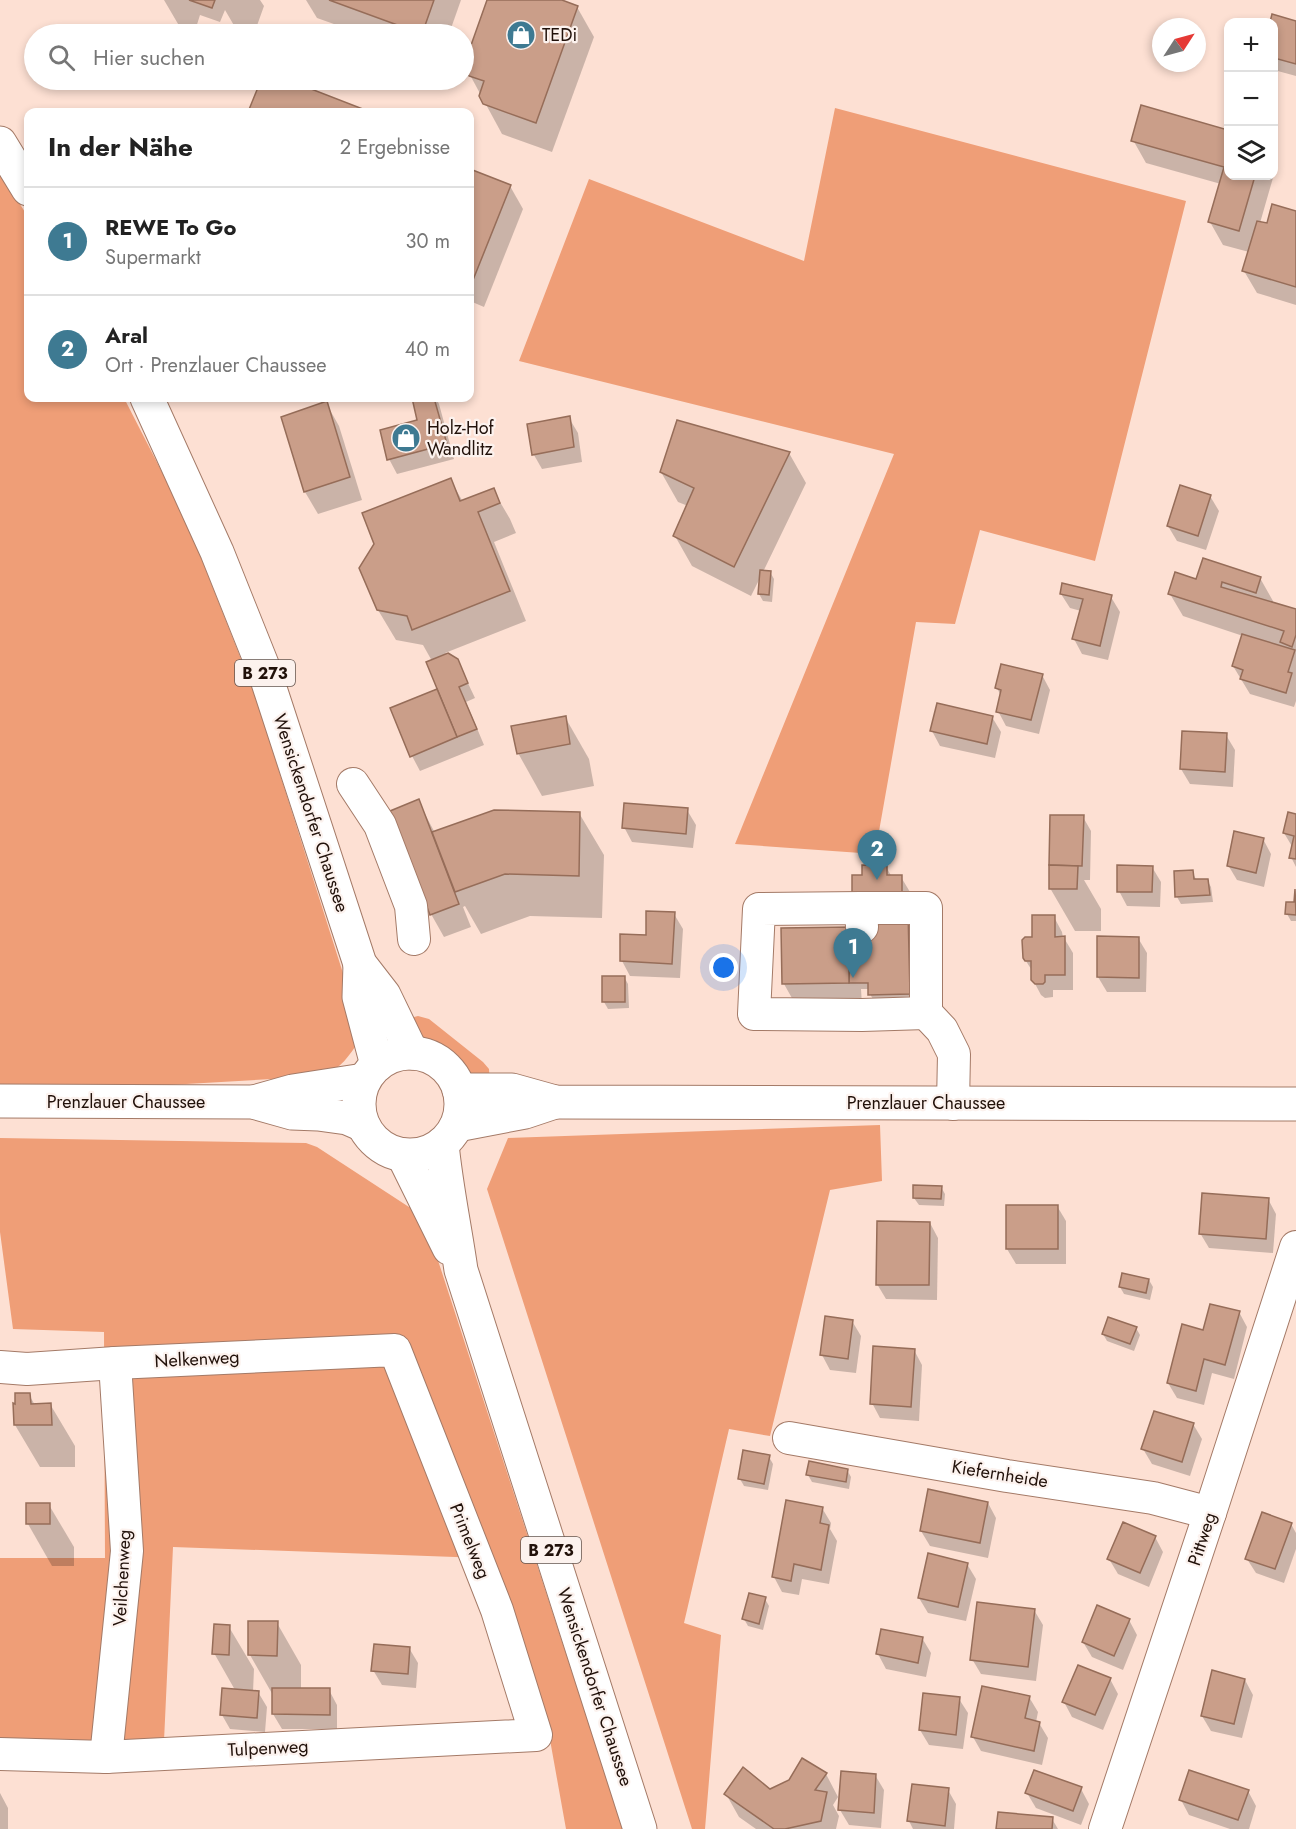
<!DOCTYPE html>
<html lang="de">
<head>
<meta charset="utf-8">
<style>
  :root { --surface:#fff; --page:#f2f2f2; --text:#222; --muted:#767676; --line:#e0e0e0; --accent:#3e7a92 }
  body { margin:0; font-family:Jost,sans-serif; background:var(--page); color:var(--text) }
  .controls { position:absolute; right:18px; top:18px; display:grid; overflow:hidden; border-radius:12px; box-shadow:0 3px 9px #0003 }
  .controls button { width:54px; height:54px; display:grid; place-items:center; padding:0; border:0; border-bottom:2px solid var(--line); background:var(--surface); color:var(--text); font:30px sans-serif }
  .compass { position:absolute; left:1152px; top:18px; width:54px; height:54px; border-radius:50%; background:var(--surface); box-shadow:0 3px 9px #0003; rotate:54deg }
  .you { position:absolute; left:724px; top:968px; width:21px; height:21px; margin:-15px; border:4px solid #fff; border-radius:50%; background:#1a73e8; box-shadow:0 0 0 9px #1a73e833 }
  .badge { display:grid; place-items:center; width:39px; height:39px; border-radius:50%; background:var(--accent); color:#fff; font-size:20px; font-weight:700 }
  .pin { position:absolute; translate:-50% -50px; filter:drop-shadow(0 2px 3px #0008) }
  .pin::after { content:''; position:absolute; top:32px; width:21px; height:18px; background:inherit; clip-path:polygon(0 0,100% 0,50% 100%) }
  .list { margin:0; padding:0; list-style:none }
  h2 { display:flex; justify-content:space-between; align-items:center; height:78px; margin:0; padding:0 24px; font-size:26px }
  h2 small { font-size:20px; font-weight:400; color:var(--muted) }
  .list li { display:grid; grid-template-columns:39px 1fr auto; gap:18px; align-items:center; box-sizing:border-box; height:108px; padding:0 24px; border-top:2px solid var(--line) }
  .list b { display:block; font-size:22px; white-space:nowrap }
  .list p { margin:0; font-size:20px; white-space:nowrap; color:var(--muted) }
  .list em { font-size:20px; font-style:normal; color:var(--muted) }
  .icon { flex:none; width:33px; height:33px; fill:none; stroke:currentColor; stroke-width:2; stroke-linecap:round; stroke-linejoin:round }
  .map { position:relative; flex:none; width:1296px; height:1829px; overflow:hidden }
  .search { position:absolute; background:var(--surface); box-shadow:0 3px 9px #0003; left:24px; top:24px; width:450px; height:66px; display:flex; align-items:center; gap:15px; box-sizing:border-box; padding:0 21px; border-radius:33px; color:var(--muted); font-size:22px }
  .panel { position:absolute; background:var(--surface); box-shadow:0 3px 9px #0003; left:24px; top:108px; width:450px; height:294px; border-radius:12px }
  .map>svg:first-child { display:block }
  .green { fill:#ef9e77 }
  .shadow { fill:#0003 }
  .building { fill:#ca9e89; stroke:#966d59; stroke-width:1.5 }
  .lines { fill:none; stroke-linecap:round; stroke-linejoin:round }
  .minor-casing { stroke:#a47a67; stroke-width:34 }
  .major-casing { stroke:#a47a67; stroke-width:35 }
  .minor { stroke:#fff; stroke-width:32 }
  .major { stroke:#fff; stroke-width:33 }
  .labels { text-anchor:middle; stroke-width:4.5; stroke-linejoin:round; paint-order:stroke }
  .shield { fill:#fcf2ee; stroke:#63544e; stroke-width:1.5 }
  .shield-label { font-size:16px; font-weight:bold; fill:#21110a }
  .poi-label { font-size:18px; fill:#21110a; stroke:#fcf2ee; text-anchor:start }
  .street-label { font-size:18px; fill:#21110a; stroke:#fcf2ee }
</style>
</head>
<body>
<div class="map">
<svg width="1296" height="1829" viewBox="0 0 1296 1829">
  <rect width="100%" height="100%" fill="#fde0d3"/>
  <g class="green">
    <path d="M835,108L1186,201L1095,561L980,530L955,624L916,622L875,854L735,844L894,454L519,361L589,179L804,261Z"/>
    <path d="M0,172L28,217V398H124L185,517L254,692L354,1008L359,1041C349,1056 341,1068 324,1076L134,1087H0Z"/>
    <path d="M418,1016L429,1019L483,1062L489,1069L490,1085L467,1075L446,1054L419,1039L406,1019Z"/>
    <path d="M880,1125L882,1181L830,1190L770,1436L729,1429L684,1623L721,1635L705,1829H692L487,1189L508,1138Z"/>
    <path d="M0,1138L306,1143L317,1147L409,1207L420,1205L623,1829H566L547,1723L483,1558L173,1547L164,1741H0V1558H105L104,1332L13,1329L0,1232Z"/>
  </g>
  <g class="shadow">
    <path d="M164,0H260L264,6L254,34H239L225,10L220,22L200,15L194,34L181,29Z"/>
    <path d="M306,0H461L449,34H362L317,18Z"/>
    <path d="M489,0H557L577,7L594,37L552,152L502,134L470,75Z"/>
    <path d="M1273,16L1296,23V76L1274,70V22H1271Z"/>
    <path d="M263,80H284L367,112H250Z"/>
    <path d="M1142,107L1228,131V176H1274V158L1277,164L1260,223L1268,225L1296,212V305L1257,293L1244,271L1249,252L1223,245L1210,222L1221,184L1146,163L1133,140Z"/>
    <path d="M470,170L510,186L523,209L484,307L470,301Z"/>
    <path d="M413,398H436L439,404L454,459L397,474L389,459L419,421Z"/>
    <path d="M326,403L339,426L362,500L318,514L305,492L283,418Z"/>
    <path d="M569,418L578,433L582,462L542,469L534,455Z"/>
    <path d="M789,453L806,483L763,572H770L774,579L772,602L763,601L759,594L760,578L751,596L692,566L675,536L688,506L678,502L661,472Z"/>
    <path d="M450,479L463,502L493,490L510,519L516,533L494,542L526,621L445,653L457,660L475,698L466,702L484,745L420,771L412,756L392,709L439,690L432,661L423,645L396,640L378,610Z"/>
    <path d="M1210,496L1219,511L1206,550L1177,541L1168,526Z"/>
    <path d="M1260,578L1273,601L1272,604L1296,611V701L1294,707L1250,694L1233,666L1243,636L1183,616L1170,594L1197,581Z"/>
    <path d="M1061,594L1111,597L1120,612L1108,660L1082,654L1074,639L1081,611L1070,608Z"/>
    <path d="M1042,675L1050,690L1039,734L1006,726L998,711L1001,696L997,688Z"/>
    <path d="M565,717L589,759L594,786L542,796L518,753Z"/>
    <path d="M992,717L1001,732L995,758L940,746L932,731Z"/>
    <path d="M1226,735L1235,750L1233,787L1190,784L1181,769Z"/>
    <path d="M418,801L435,833L579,813L604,855L602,918L530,916L481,934L465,906L463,907L471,927L444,937L431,914Z"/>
    <path d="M687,810L696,825L693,848L632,842L624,827Z"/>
    <path d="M1052,816L1083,817L1091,831L1090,880H1084L1101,909V931H1075L1050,888Z"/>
    <path d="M1296,816V867L1291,857L1293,848L1284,833Z"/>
    <path d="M1263,839L1271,854L1264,887L1237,880L1228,865Z"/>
    <path d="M886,867L892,877H901L910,892L913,1000L874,1001L870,994V989H861L862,1005L797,1007L784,984L783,930L871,928L863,877Z"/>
    <path d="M1152,867L1161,882L1160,907L1127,906L1119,891Z"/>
    <path d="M1192,872L1197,881L1207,880L1211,887L1213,902L1181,904L1177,897Z"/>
    <path d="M1296,894V921H1291L1287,914L1295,904Z"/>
    <path d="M674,914L683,929L680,978L630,976L622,961L647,936Z"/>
    <path d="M1054,917L1062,932L1063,938H1064L1073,953V990H1053V997L1045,998L1041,995L1033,980V972L1024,958L1033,939Z"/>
    <path d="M1138,938L1147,953L1146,992H1107L1098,977Z"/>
    <path d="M624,977L628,984L629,1008L608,1009L604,1002Z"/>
    <path d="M941,1187L945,1194L944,1206L919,1205L914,1198Z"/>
    <path d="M1268,1199L1276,1214L1273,1253L1209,1248L1200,1233Z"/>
    <path d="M1057,1206L1066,1221V1264H1016L1007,1249Z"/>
    <path d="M930,1223L938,1238L937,1300L886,1299L877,1284Z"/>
    <path d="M1149,1280L1153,1287L1150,1300L1124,1294L1120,1287Z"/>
    <path d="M1239,1312L1247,1327L1234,1379L1212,1373L1204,1405L1177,1398L1168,1383L1204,1332Z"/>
    <path d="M852,1321L861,1336L856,1373L830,1370L822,1355Z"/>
    <path d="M1136,1328L1140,1335L1134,1351L1107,1341L1103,1334Z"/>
    <path d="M914,1350L922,1365L919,1421L880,1418L872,1403Z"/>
    <path d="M29,1395L35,1405L50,1404L75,1446V1467H40L15,1425V1405Z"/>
    <path d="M1193,1424L1202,1439L1190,1476L1152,1464L1143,1449Z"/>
    <path d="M769,1457L773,1464L768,1490L744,1486L740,1479Z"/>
    <path d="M847,1470L851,1477L849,1489L812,1482L808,1475Z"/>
    <path d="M988,1503L996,1518L988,1558L930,1546L921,1531Z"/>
    <path d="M49,1505L74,1547V1566H52L28,1524Z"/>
    <path d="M822,1508L831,1523L830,1529L837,1541L829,1584L802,1579L799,1595L782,1592L774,1577Z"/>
    <path d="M1291,1524L1296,1533V1549L1284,1583L1256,1573L1247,1559Z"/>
    <path d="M1155,1537L1163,1552L1149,1587L1118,1574L1109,1559Z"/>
    <path d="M967,1564L976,1579L966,1621L928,1613L919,1598Z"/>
    <path d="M765,1599L769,1606L763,1630L748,1626L744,1619Z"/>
    <path d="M1034,1610L1043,1625L1036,1681L981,1674L972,1659Z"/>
    <path d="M1129,1620L1137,1635L1123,1670L1092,1657L1083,1642Z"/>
    <path d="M277,1623L301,1665V1690H329L337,1705V1729H282L273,1714L274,1697L250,1655Z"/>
    <path d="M229,1627L254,1669L253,1692H258L267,1707L265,1732L230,1729L222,1715L235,1690L214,1653Z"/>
    <path d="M922,1638L931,1653L926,1677L886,1669L878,1654Z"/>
    <path d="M409,1648L418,1663L416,1688L382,1685L373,1670Z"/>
    <path d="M1110,1679L1118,1694L1103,1730L1072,1717L1064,1702Z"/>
    <path d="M1245,1680L1253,1695L1242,1738L1211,1731L1202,1716Z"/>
    <path d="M1029,1697L1038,1712L1036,1722L1039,1723L1048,1738L1042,1765L981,1751L973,1737Z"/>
    <path d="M959,1699L968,1713L963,1749L929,1745L920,1730Z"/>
    <path d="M826,1774L838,1797L833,1805L839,1816L836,1829H756L739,1817L726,1794L769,1790Z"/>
    <path d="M875,1775L884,1790L881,1828L849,1825L840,1810Z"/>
    <path d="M1081,1789L1089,1804L1081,1825L1036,1808L1027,1793Z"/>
    <path d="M948,1790L956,1804L954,1829H913L909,1821Z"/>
    <path d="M1248,1791L1256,1806L1249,1829H1230L1189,1815L1181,1800Z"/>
    <path d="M0,1793L8,1808V1829H0Z"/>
    <path d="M1052,1819L1058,1829H998Z"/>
  </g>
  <g class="building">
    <path d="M189,0H215L212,8Z"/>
    <path d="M329,0H434L422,34Z"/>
    <path d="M487,0H562L578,6L536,123L483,104L479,96L484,81L469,76L464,65Z"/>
    <path d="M1272,14L1296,21V64L1274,58V22H1270Z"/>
    <path d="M261,80H288L368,111V112H248Z"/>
    <path d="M1141,105L1228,130V176H1255L1239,231L1208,222L1224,167L1131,141Z"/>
    <path d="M470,169L511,185L471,285L470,284Z"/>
    <path d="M1272,204L1296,211V287L1242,271L1257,221L1267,223Z"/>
    <path d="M412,398H434L447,444L387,460L380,430L417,420Z"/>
    <path d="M327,401L350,477L304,492L281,417Z"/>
    <path d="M570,416L574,447L532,455L527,424Z"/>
    <path d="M677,420L790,452L734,567L673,536L694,488L660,472Z"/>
    <path d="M451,478L460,501L494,488L500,503L478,512L510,591L412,630L407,616L377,610L359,568L374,544L362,513Z"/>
    <path d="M1180,485L1211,495L1198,536L1167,526Z"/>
    <path d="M1203,558L1261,577L1256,593L1222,582L1221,587L1296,609V635L1292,647L1280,642L1284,631L1168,594L1175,572L1196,579Z"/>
    <path d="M760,570L771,571L769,595L758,594Z"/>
    <path d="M1062,583L1112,595L1100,646L1072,639L1083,599L1060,594Z"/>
    <path d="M1242,634L1295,650L1288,672L1292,673L1286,693L1240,679L1243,670L1232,666Z"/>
    <path d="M448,653L458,659L468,683L459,687L477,729L457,737L426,662Z"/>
    <path d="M1001,664L1043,674L1031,720L996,712L1001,690L995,688Z"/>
    <path d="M437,689L457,737L410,757L390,708Z"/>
    <path d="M937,703L993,716L987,744L930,731Z"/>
    <path d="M566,716L570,744L517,754L511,726Z"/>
    <path d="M1182,731L1227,733L1225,772L1180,769Z"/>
    <path d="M419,799L459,904L430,915L390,811Z"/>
    <path d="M624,803L688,808L686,834L622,828Z"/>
    <path d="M494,810L580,812L579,876L505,874L455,892L432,832Z"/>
    <path d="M1288,812L1296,814V859L1289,858L1294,836L1283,833Z"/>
    <path d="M1050,815H1084L1082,866L1049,865Z"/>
    <path d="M1234,831L1264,838L1256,873L1227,866Z"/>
    <path d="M862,865L887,866V875H902V896H852V875H862Z"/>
    <path d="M1049,865L1078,866L1077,889H1049Z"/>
    <path d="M1117,865L1153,866L1152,892H1117Z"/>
    <path d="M1193,870L1194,879H1208L1210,895L1175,897L1174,871Z"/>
    <path d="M1295,889L1296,915L1285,914L1286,902H1294Z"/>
    <path d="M646,911L675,912L672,964L620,961V934L646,935Z"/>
    <path d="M908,911L910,994L868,995V983H849V927Z"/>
    <path d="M1032,915H1055V937L1065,936V975H1045V982L1043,984H1035L1031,980V961H1025L1023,958L1022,940L1025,937H1032Z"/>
    <path d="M849,927V983L782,984L781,928Z"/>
    <path d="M1097,936L1139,937V978L1097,977Z"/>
    <rect x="602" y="976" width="23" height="26"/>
    <path d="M913,1185L942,1186L941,1199L913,1198Z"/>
    <path d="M1202,1193L1269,1198L1266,1239L1199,1234Z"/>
    <rect x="1006" y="1205" width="52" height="44"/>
    <path d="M877,1221L930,1222L929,1285H876Z"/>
    <path d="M1122,1273L1149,1279L1146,1293L1119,1287Z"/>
    <path d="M1210,1304L1240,1311L1225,1365L1204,1359L1196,1391L1167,1383L1182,1324L1203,1330Z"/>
    <path d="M825,1316L853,1320L848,1359L820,1355Z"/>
    <path d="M1108,1317L1137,1327L1130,1344L1102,1334Z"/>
    <path d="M873,1346L915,1349L911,1407L870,1404Z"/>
    <path d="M15,1393H30L31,1404L51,1403L52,1425H14L13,1403L15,1404Z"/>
    <path d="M1154,1411L1194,1423L1182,1462L1141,1449Z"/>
    <path d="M743,1450L770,1455L764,1484L738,1479Z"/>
    <path d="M809,1461L848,1469L846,1482L806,1475Z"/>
    <path d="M928,1489L988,1502L980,1543L920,1531Z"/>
    <path d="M786,1500L823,1507L820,1523L829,1525L821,1570L794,1564L791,1581L772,1577Z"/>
    <rect x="26" y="1503" width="24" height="21"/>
    <path d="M1262,1512L1292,1523L1275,1569L1245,1559Z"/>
    <path d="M1123,1522L1156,1536L1140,1573L1107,1559Z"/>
    <path d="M928,1553L968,1563L958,1607L918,1598Z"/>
    <path d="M749,1593L766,1597L759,1624L742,1619Z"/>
    <path d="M977,1602L1035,1609L1028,1667L970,1660Z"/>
    <path d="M1097,1605L1130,1619L1114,1656L1082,1642Z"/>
    <path d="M248,1621H278L277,1656L248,1655Z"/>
    <path d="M214,1624L230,1625L229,1655L212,1654Z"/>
    <path d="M881,1629L923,1637L918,1663L876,1654Z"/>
    <path d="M374,1644L410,1647L408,1674L371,1671Z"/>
    <path d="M1078,1665L1111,1678L1095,1715L1062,1702Z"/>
    <path d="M1212,1670L1245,1679L1234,1724L1201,1716Z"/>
    <path d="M982,1686L1030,1696L1025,1718L1040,1722L1034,1751L971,1737Z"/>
    <path d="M222,1688L259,1691L257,1718L220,1715Z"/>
    <path d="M272,1688H330V1715L272,1714Z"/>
    <path d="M923,1693L960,1697L956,1735L919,1730Z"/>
    <path d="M802,1758L827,1773L815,1790L827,1792L821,1821L785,1829H774L724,1794L743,1767L770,1789L789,1780Z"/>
    <path d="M1034,1770L1082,1787L1073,1811L1025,1793Z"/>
    <path d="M1189,1770L1249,1790L1238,1820L1179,1800Z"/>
    <path d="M841,1771L876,1774L874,1813L838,1810Z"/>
    <path d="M912,1784L949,1788L945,1826L907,1821Z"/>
    <path d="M998,1812L1053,1817L1052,1829H996Z"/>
  </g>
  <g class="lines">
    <g class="minor-casing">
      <g id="minor">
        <path d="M353,784L380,825L411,906L414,939"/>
        <path d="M861,908L759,909L754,1014L862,1015L926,1013V908H861L862,927"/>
        <path d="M926,1013L942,1030L954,1054L953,1104"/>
        <path d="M0,1367L27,1369L115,1363L395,1350L497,1610L536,1735L106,1757L0,1754"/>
        <path d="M789,1438L1007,1476L1153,1498L1210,1513"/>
        <path d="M106,1757L127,1551L115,1363"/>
        <path d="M1105,1829L1210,1513L1296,1247"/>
      </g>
    </g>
    <g class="major-casing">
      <g id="major">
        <path d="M0,143L28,189"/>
        <path d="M147,398L217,552L263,667L360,964L384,995L412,1053"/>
        <path d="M360,964L359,997L377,1065"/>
        <circle cx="410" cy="1104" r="51"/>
        <path d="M459,1090H512L555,1102L1296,1104"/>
        <path d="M0,1101L253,1102L292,1113L318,1114L347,1118L363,1125"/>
        <path d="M254,1102L293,1091L364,1080"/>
        <path d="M457,1125L525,1112L555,1102"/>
        <path d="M442,1144C446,1186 455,1228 461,1270L640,1829"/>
        <path d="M403,1155L449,1248"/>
      </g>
    </g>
    <use href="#minor" class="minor"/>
    <use href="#major" class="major"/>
  </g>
  <defs>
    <g id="shop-disc" transform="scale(1.5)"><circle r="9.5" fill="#3e7a92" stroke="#fcf2ee"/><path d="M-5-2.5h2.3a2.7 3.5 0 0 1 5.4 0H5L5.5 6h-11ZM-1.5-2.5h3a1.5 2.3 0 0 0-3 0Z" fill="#fff"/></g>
  </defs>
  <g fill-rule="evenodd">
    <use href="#shop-disc" x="521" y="35"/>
    <use href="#shop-disc" x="406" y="438"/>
  </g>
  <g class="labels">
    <g class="shield">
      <rect x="235" y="660" width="60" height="26" rx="4.5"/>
      <rect x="521" y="1537" width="60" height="26" rx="4.5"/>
    </g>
    <g class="shield-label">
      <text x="265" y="679">B 273</text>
      <text x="551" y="1556">B 273</text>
    </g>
    <g class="poi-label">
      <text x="542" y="41">TEDi</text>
      <text x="427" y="434">Holz-Hof<tspan x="427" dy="21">Wandlitz</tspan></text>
    </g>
    <g class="street-label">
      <text transform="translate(311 813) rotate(72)" y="6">Wensickendorfer Chaussee</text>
      <text x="126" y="1108">Prenzlauer Chaussee</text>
      <text x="926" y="1109">Prenzlauer Chaussee</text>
      <text transform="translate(197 1359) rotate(-3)" y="6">Nelkenweg</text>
      <text transform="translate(1000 1474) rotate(9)" y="6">Kiefernheide</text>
      <text transform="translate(1202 1539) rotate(-72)" y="6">Pittweg</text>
      <text transform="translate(470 1541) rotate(68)" y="6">Primelweg</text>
      <text transform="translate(122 1578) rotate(-87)" y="6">Veilchenweg</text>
      <text transform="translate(595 1687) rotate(72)" y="6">Wensickendorfer Chaussee</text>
      <text transform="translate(268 1748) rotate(-3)" y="6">Tulpenweg</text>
    </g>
  </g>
</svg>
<div class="controls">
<button>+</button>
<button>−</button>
<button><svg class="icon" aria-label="layers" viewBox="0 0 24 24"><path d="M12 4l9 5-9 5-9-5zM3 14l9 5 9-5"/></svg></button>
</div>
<svg class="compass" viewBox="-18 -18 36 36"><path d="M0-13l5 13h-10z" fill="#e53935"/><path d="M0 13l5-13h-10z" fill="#767676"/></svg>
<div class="you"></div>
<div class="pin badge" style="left:853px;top:978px">1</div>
<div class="pin badge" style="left:877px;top:880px">2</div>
<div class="search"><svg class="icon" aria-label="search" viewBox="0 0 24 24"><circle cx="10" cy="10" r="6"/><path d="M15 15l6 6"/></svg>Hier suchen</div>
<section class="panel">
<h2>In der Nähe<small>2 Ergebnisse</small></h2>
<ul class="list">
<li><span class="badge">1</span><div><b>REWE To Go</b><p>Supermarkt</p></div><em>30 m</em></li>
<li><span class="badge">2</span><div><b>Aral</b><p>Ort · Prenzlauer Chaussee</p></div><em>40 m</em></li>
</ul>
</section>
</div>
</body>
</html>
